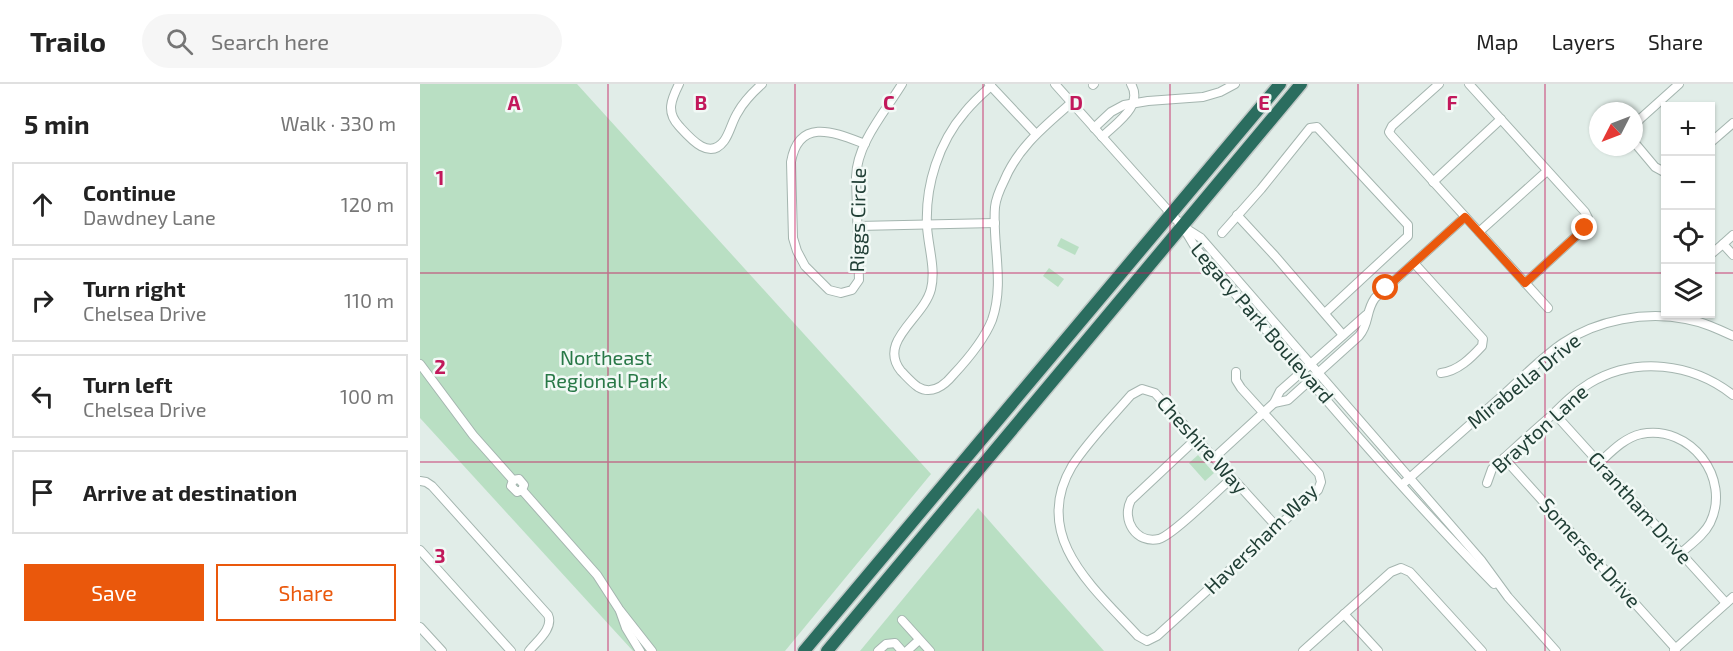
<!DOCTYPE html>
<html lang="en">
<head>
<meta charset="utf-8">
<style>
  :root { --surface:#fff; --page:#f6f6f6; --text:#222; --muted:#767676; --line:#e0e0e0; --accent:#ea580c }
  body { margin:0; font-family:"Exo 2",sans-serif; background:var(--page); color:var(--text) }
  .controls { position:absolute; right:18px; top:18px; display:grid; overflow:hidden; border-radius:0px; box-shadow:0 2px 4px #0004 }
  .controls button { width:54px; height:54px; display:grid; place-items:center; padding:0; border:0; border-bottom:2px solid var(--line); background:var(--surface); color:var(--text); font:30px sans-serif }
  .compass { position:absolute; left:1169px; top:18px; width:54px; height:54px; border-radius:50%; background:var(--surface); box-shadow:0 2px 4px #0004; rotate:228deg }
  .stop { position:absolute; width:18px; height:18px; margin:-14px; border:4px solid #ea580c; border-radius:50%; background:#fff }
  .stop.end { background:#ea580c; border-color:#fff; box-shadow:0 2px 6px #0008 }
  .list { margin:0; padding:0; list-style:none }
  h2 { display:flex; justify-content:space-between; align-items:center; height:78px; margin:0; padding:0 24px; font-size:26px }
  h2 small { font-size:20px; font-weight:400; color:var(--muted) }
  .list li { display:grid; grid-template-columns:39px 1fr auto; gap:18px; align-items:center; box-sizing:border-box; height:84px; margin:0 12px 12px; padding:0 12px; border:2px solid var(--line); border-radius:0px }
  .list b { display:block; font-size:22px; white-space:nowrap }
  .list p { margin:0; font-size:20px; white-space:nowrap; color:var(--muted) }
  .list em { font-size:20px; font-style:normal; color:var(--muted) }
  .actions { display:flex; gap:12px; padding:18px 24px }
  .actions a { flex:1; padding:14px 0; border:2px solid var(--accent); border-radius:0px; text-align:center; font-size:21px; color:var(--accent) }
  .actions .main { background:var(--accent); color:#fff }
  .icon { flex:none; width:33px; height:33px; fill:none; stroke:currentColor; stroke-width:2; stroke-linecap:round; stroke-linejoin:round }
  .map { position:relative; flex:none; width:1313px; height:567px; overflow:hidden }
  header { display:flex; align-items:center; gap:36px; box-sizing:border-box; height:84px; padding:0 30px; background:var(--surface); border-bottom:2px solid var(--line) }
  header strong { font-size:28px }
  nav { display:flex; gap:33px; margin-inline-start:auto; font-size:21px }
  .search { width:420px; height:54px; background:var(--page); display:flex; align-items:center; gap:15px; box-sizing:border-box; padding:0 21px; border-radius:33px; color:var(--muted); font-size:22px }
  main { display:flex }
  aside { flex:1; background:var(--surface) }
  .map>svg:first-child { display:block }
  .green { fill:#b9dfc3 }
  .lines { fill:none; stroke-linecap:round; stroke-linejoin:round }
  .minor-casing { stroke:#a4b5af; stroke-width:10 }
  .highway-casing { stroke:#c1c9c7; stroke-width:15 }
  .minor { stroke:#fff; stroke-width:8 }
  .highway { stroke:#2b6d5f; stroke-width:12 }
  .route { stroke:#ea580c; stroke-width:8 }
  .grid { fill:none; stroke:#c2185b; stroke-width:1.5; stroke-opacity:0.55 }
  .labels { text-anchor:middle; stroke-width:5; stroke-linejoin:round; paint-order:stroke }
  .street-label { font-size:20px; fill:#213f36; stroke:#f2f9f6 }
  .park-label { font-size:20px; fill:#287847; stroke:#f2f9f6 }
  .grid-label { font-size:20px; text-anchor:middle; font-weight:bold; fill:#c2185b; stroke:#f2f9f6; stroke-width:5; stroke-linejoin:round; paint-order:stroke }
</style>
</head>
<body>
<header>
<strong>Trailo</strong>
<div class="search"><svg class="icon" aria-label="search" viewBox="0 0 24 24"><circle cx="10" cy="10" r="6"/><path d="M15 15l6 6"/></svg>Search here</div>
<nav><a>Map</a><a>Layers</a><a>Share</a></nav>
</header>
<main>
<aside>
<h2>5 min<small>Walk · 330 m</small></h2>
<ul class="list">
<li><svg class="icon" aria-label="ahead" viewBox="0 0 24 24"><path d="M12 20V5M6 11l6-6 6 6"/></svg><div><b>Continue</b><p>Dawdney Lane</p></div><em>120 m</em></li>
<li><svg class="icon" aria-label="right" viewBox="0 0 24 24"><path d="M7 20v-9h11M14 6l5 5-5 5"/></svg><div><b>Turn right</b><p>Chelsea Drive</p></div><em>110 m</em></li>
<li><svg class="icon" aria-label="left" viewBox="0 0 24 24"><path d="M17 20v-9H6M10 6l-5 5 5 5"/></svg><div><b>Turn left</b><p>Chelsea Drive</p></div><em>100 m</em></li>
<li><svg class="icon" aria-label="arrive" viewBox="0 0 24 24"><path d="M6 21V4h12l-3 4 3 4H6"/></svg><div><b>Arrive at destination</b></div></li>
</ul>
<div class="actions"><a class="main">Save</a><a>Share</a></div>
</aside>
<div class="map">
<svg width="1313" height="567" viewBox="0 0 1313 567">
  <rect width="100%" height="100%" fill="#e1ede8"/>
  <g class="green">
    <path d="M0,0H157L511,390L365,567H213L0,334Z"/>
    <path d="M641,154L659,163L655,171L637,162Z"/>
    <path d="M629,184L644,195L638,203L623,192Z"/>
    <path d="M778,371L794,389L785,397L769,379Z"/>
    <path d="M558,424L684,567H440Z"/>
  </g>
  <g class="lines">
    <g class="minor-casing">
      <g id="minor">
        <path d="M259,0C251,16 246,28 259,42C270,54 289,77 304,57C310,49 312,37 318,28C324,17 332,9 342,0"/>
        <path d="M569,0L615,49"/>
        <path d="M635,0L762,142L781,154L1061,476L1088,513L1136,567"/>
        <path d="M1019,0L972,42L969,48L971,51L1128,224"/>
        <path d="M1049,0L1165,128L1168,134L1165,144L1105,199"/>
        <path d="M673,1L674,0"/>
        <path d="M571,2C562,10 553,18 545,28C519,58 505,101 507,142C508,162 516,185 511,205C504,234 457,257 481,287C486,292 492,299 498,303C511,311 524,302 533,291C548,275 564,256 572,236C585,199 572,160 575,123C576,114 580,105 584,97C598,63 625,42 651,19"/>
        <path d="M1214,43L1220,35L1259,0"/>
        <path d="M674,44L691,28L704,21L728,17L783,13L800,8L815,0"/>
        <path d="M682,53C696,39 724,22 711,0"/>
        <path d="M1214,58L1235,83L1246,89"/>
        <path d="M1290,59L1313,39"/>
        <path d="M445,60C416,49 379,32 371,78L373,154L377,167L385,182L409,206L421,209L432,206L439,196L436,93C437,59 465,28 482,0"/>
        <path d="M1013,98L1081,35"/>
        <path d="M817,131L855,172L923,251"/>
        <path d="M438,142L575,139"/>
        <path d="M763,143L775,163C873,277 969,393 1074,500"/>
        <path d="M1059,148L1127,87"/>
        <path d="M802,149L841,105L890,44L897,43L988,141V152L905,229"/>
        <path d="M1313,151L1303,160L1313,171"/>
        <path d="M1290,171L1303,160"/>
        <path d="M994,179L1063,255L1062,262C1051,274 1038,287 1021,289"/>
        <path d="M0,280L53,351L93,396L99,395L104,401L102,406"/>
        <path d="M816,288V296L821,304L899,390L901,398L898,406L737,552L727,557L718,552C675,505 610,453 652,382C668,357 691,334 711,311L722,305L735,309L857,443"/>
        <path d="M854,319L868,316L939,252C950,239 945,228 955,214L1045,133"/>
        <path d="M1134,329L1306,519"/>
        <path d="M776,355L711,416C701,436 716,460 739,455C753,451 798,406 812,394"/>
        <path d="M794,374L854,319L860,307L946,231"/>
        <path d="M1084,374L1256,565"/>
        <path d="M1179,379C1192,367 1204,354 1221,350C1270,340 1312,394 1290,439C1284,451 1271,460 1261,469"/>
        <path d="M93,396L91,402L97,408L102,406L177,491L199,525L232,567"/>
        <path d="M0,397L6,398L12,402L128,531C134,544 117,557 109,567"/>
        <path d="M985,398C1017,370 1049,341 1081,313C1101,295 1121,274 1143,259C1177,236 1225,227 1266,235C1283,238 1298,245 1313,252"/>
        <path d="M1067,399L1072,385C1092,367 1111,349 1131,332C1143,320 1155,308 1170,299C1216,272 1272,279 1313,311"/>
        <path d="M0,466L91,567"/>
        <path d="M200,527L206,544L220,567"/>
        <path d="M924,530L958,567"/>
        <path d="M482,536L510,567"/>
        <path d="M0,543L22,567"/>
        <path d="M1254,566L1313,513"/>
        <path d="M458,567L466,560L475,559L482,567"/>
        <path d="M487,567L499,556"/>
        <path d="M883,567L971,488L981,484L990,488L1062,567"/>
      </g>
    </g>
    <g class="highway-casing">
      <g id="highway">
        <path d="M384,567L860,0"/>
        <path d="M407,567L881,0"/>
      </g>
    </g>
    <use href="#minor" class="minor"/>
    <use href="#highway" class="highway"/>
  </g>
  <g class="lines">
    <path class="route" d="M966,204L1045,133L1105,199L1165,144"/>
  </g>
  <path class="grid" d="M188,0V567M375,0V567M563,0V567M750,0V567M938,0V567M1125,0V567M0,189H1246M1290,189H1313M0,378H1313"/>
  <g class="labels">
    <g class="street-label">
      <text transform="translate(438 136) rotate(-89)" y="7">Riggs Circle</text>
      <text transform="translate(842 239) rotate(49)" y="7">Legacy Park Boulevard</text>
      <text transform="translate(1104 297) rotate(-39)" y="7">Mirabella Drive</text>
      <text transform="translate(1120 345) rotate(-42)" y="7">Brayton Lane</text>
      <text transform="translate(782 361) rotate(48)" y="7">Cheshire Way</text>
      <text transform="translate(1220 424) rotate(48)" y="7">Grantham Drive</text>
      <text transform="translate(841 455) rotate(-44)" y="7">Haversham Way</text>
      <text transform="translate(1170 469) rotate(48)" y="7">Somerset Drive</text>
    </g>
    <g class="park-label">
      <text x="186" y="281">Northeast<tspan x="186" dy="23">Regional Park</tspan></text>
    </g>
  </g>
  <g class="grid-label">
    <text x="94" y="26">A</text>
    <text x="281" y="26">B</text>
    <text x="469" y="26">C</text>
    <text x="656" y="26">D</text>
    <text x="844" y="26">E</text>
    <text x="1032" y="26">F</text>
    <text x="20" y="101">1</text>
    <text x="20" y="290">2</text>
    <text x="20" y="479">3</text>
  </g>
</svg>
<div class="controls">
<button>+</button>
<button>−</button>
<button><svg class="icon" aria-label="locate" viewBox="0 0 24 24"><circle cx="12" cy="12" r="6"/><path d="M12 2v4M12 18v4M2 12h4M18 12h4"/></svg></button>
<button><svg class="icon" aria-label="layers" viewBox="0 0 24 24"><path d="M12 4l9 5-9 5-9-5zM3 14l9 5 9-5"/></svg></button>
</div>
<svg class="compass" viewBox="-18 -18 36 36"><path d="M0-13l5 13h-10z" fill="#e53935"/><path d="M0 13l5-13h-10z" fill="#767676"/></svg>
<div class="stop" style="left:966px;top:204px"></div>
<div class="stop end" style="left:1165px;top:144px"></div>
</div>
</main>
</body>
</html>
